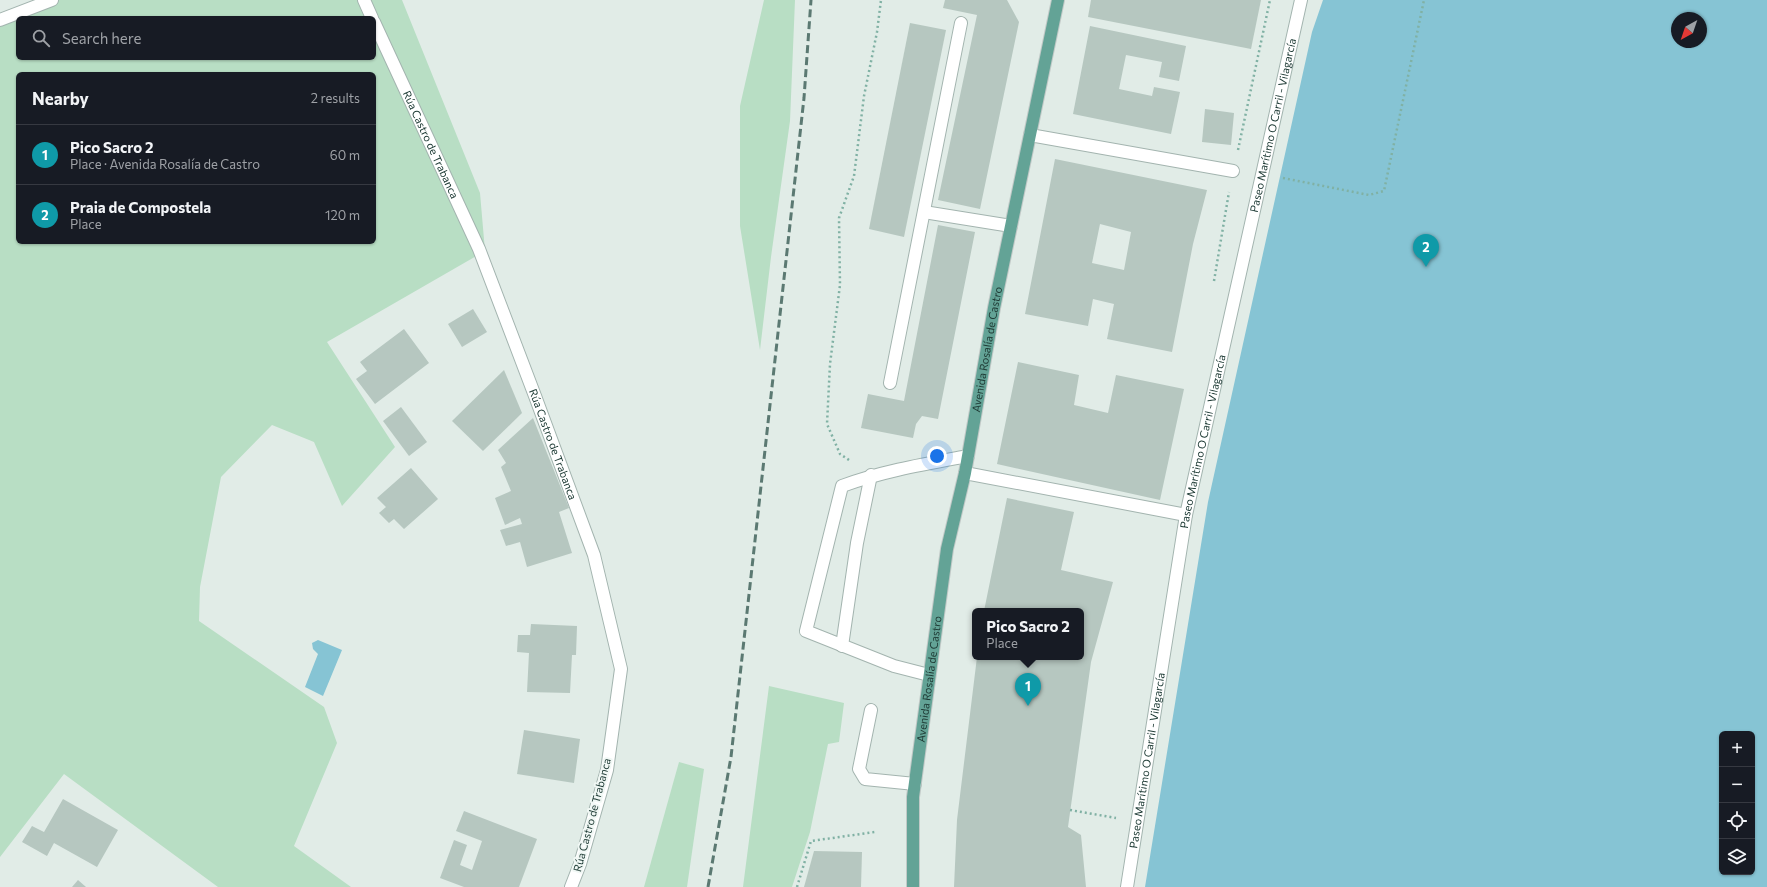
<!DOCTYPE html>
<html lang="en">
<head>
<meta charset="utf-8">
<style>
  :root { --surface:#171b24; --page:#20242c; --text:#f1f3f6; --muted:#9ea1a6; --line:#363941; --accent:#1a73e8 }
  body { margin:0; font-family:Commissioner,sans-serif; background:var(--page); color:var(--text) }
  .controls { position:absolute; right:12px; bottom:12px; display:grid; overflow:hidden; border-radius:6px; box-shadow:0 1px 3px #0004 }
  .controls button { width:36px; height:36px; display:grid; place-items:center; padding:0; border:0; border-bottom:1px solid var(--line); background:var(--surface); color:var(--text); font:20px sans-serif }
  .compass { position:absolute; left:1671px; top:12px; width:36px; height:36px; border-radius:50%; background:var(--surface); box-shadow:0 1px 3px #0004; rotate:220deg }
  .you { position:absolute; left:937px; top:456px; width:14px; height:14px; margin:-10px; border:3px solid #fff; border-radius:50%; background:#1a73e8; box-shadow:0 0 0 6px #1a73e833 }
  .badge { display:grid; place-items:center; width:26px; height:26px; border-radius:50%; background:var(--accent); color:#fff; font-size:13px; font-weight:700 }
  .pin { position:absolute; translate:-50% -33px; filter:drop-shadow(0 1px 2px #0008) }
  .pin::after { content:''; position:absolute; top:21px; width:14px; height:12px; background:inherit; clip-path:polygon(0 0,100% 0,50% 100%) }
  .popup { position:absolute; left:972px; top:608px; width:112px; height:52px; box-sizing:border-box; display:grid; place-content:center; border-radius:6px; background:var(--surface); filter:drop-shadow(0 1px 3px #0005); font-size:13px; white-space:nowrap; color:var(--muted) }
  .popup b { font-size:15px; color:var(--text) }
  .popup::after { content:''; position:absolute; left:50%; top:100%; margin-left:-8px; border:8px solid transparent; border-top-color:var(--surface) }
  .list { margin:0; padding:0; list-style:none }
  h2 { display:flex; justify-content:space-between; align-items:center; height:52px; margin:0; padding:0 16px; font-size:17px }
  h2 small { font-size:13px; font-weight:400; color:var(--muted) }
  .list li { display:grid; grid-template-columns:26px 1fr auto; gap:12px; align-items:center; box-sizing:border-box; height:60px; padding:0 16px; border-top:1px solid var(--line) }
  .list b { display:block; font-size:15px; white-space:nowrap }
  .list p { margin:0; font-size:13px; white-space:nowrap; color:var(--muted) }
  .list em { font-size:13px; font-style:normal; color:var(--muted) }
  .icon { flex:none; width:22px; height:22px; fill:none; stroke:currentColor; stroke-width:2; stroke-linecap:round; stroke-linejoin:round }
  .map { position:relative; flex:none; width:1767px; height:887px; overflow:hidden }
  .search { position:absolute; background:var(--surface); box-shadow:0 1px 3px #0004; left:16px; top:16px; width:360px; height:44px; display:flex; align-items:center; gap:10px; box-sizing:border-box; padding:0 14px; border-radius:6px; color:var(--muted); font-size:15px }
  .panel { position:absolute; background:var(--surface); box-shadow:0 1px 3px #0004; left:16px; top:72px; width:360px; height:172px; border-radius:6px }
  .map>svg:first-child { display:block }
  .green { fill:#b8dec4; fill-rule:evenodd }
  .water { fill:#86c4d4; fill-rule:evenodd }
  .building { fill:#b6c7c0; fill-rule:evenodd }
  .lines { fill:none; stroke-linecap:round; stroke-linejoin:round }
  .minor-casing { stroke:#a3b4af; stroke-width:14 }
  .major-casing { stroke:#c1c9c7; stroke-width:14 }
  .path { stroke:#80b1a4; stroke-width:2.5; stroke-dasharray:2 3; stroke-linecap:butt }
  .minor { stroke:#fff; stroke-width:12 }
  .major { stroke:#63a396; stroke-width:12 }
  .rail { stroke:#5b7972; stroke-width:3; stroke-dasharray:8 4; stroke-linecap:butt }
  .labels { text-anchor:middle; stroke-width:4; stroke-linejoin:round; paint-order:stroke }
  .street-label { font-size:11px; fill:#203d37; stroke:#f1f8f5 }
</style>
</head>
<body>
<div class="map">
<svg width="1767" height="887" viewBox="0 0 1767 887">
  <rect width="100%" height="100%" fill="#e1ece7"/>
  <g class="green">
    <path d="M52,0H402L480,193L485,251L327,342L395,447L342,506L314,442L272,425L221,477L200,587L199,621L324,707L337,743L294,846L351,887H218L64,774L0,857V20ZM18,18H374V58H18ZM18,74H374V242H18Z"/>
    <path d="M764,0H795L790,121L771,257L760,350L740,226V106Z"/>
    <path d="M769,686L844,703L839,742L828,744L810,832L792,887H743Z"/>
    <path d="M679,762L704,769L687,887H644Z"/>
  </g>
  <g class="water">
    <path d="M1323,0H1767V887H1145L1208,502L1312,32ZM1677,18H1701V42H1677ZM1722,734H1752V872H1722Z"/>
    <path d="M318,640L342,650L323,696L305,687L318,654L313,649L312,643Z"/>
  </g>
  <g class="building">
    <path d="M945,0H1007L1019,22L980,209L938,200L977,15L943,8Z"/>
    <path d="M1091,0H1261L1251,49L1088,17Z"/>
    <path d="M910,23L946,30L904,237L869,229Z"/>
    <path d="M1090,26L1186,46L1179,81L1159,77L1162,62L1126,55L1119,89L1152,96L1154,87L1180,92L1171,134L1073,114Z"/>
    <path d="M1205,109L1234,113L1231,145L1202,142Z"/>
    <path d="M1055,159L1207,190L1193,244L1172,352L1107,339L1114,304L1093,299L1088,326L1025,314ZM1100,224L1131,232L1124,270L1092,263Z"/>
    <path d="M938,225L975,232L938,419L922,416L916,424L913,438L861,428L868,394L904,401Z"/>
    <path d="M473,309L487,332L462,347L448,324Z"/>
    <path d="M404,329L429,363L375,404L356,379L367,371L360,362Z"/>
    <path d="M1018,362L1079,375L1074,405L1108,413L1116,375L1184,389L1160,500L997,464Z"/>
    <path d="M504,370L522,413L483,451L452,421Z"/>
    <path d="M401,407L427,442L409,456L383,421Z"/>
    <path d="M533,418L569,508L559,512L572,553L527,567L520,542L506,546L500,530L522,524L520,518L505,525L495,498L511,491L501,467L506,463L498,450Z"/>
    <path d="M411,468L438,499L404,529L394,519L389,523L379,513L386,507L377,498Z"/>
    <path d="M1007,498L1074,512L1061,570L1113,582L1091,662L1068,827L1081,835L1086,887H954L957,820L977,657H1081V611H984Z"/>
    <path d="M531,624L577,626L576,655H572L570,693L527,692L529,653L517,652L518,635H530Z"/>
    <path d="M524,730L580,739L574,783L517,774Z"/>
    <path d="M63,799L118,830L97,867L54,843L47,856L22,842L32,826L44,832Z"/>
    <path d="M464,811L537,839L519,887H464L440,878L454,840L467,845L460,865L472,870L482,841L456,831Z"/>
    <path d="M814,851L862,852L861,887H804Z"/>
    <path d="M78,880L86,887H72Z"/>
  </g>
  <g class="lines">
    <g class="minor-casing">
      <g id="minor">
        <path d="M364,0L372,18"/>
        <path d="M0,20L52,0"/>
        <path id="s1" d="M374,22L479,249L535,396L594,555L621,669L607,770L580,864L571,887"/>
        <path d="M1030,135L1233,171"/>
        <path d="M924,212L1011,226"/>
        <path d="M890,383L961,23"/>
        <path d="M965,473L1186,515"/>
        <path d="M842,646L857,543L871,475"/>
        <path d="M929,675L894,666L806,631L842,486C883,471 925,464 968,456"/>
        <path d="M871,710L859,769L865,779L915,784"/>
        <path id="s2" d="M1127,887L1186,515L1301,0"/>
      </g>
    </g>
    <g class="major-casing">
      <g id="major">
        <path id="s3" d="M913,887V797L947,549L965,473L994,308L1058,0"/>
      </g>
    </g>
    <g class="path">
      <path d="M1238,150L1270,0"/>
      <path d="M1283,178L1369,195L1384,191L1424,0"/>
      <path d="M1214,281L1229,192"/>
      <path d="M849,460L840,454L827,424L830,364L840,285L839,218L854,176L864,96L877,32L881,0"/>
      <path d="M1070,810L1116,818"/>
      <path d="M797,887L811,841L875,832"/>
    </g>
    <use href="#minor" class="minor"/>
    <use href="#major" class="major"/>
    <path class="rail" d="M708,887L731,757L804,98L811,0"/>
  </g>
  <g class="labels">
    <g class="street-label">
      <text dy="4" stroke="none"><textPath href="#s2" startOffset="776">Paseo Marítimo O Carril - Vilagarcía</textPath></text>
      <text dy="4" stroke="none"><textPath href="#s1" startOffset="135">Rúa Castro de Trabanca</textPath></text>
      <text dy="4" stroke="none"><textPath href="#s3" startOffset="544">Avenida Rosalía de Castro</textPath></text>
      <text dy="4" stroke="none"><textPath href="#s2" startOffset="452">Paseo Marítimo O Carril - Vilagarcía</textPath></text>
      <text dy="4" stroke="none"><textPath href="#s1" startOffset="459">Rúa Castro de Trabanca</textPath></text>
      <text dy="4" stroke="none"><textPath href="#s3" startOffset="209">Avenida Rosalía de Castro</textPath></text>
      <text dy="4" stroke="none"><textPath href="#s2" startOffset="128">Paseo Marítimo O Carril - Vilagarcía</textPath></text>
      <text transform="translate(592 815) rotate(-75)" y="4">Rúa Castro de Trabanca</text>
    </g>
  </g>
</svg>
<div class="controls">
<button>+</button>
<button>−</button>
<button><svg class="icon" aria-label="locate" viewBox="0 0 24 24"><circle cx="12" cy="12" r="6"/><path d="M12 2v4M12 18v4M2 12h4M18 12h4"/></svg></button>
<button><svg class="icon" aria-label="layers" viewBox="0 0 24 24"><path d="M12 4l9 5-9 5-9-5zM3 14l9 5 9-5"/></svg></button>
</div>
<svg class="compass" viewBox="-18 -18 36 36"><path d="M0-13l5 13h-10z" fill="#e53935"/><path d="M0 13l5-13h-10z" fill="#9ea1a6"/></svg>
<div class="you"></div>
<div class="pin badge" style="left:1028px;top:706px;background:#0f9aa8">1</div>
<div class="popup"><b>Pico Sacro 2</b>Place</div>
<div class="pin badge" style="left:1426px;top:267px;background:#0f9aa8">2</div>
<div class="search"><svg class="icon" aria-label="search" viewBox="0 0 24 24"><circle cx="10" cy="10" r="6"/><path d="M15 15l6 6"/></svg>Search here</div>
<section class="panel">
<h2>Nearby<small>2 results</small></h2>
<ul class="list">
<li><span class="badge" style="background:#0f9aa8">1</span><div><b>Pico Sacro 2</b><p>Place · Avenida Rosalía de Castro</p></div><em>60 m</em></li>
<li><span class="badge" style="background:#0f9aa8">2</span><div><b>Praia de Compostela</b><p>Place</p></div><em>120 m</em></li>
</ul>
</section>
</div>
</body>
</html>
